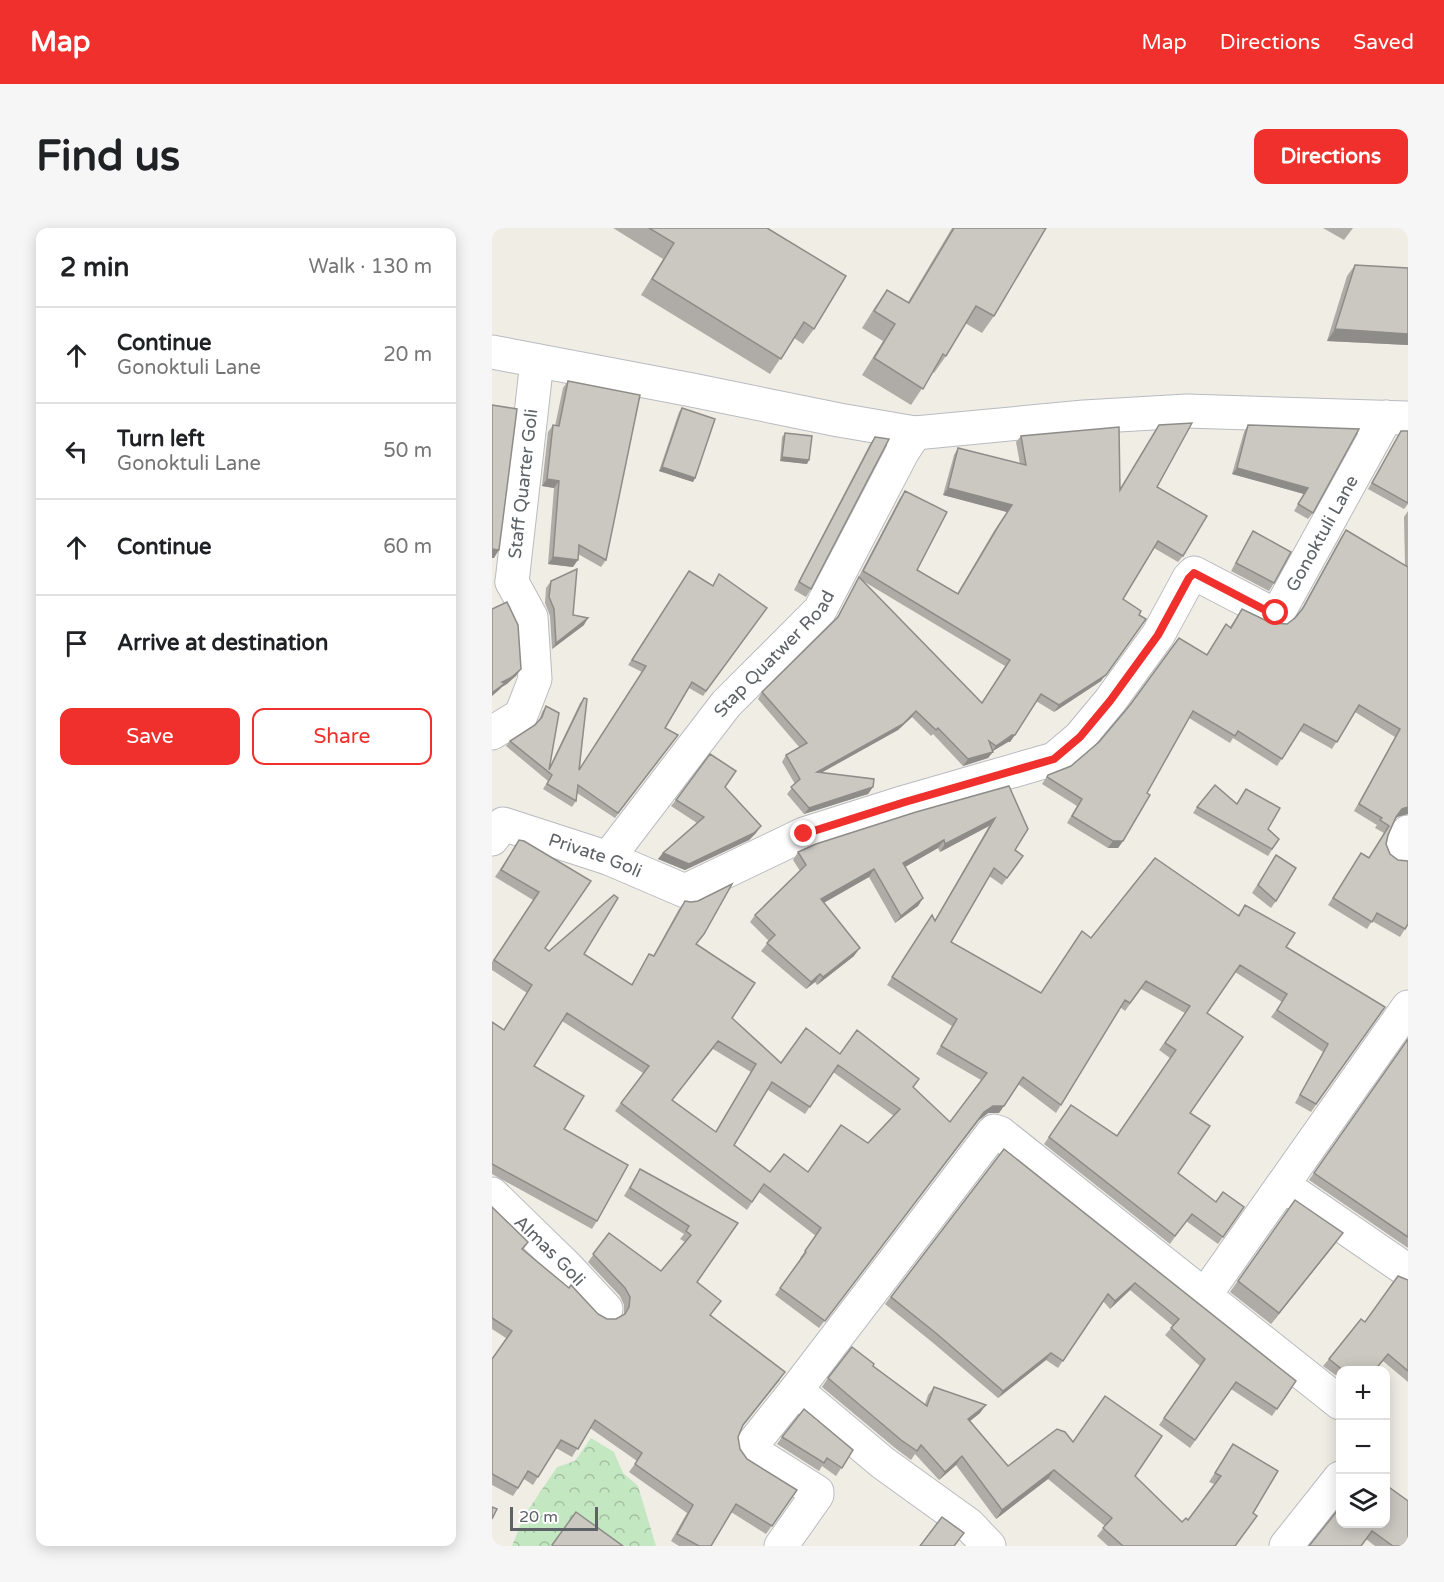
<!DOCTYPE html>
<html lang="en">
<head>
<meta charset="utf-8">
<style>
  :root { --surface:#fff; --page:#f6f6f6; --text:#202124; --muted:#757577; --line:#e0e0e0; --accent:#f0302c }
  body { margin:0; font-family:"Varela Round",sans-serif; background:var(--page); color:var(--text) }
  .controls { position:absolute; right:18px; bottom:18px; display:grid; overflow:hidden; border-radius:12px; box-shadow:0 3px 15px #0003 }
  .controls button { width:54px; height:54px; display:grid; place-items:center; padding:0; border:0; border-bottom:2px solid var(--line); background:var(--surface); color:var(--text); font:30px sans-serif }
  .scale { position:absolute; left:18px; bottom:15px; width:88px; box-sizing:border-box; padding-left:6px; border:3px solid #5d6266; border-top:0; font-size:16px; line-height:21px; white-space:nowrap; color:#5d6266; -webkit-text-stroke:4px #fff; paint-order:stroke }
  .stop { position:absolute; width:18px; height:18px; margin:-14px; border:4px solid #f0302c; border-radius:50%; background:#fff }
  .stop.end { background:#f0302c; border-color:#fff; box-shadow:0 2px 6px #0008 }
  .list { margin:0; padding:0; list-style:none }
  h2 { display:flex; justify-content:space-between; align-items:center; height:78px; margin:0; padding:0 24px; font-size:26px }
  h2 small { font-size:20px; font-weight:400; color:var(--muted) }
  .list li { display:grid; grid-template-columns:39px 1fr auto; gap:18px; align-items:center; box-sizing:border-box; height:96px; padding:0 24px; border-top:2px solid var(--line) }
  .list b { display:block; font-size:22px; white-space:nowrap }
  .list p { margin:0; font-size:20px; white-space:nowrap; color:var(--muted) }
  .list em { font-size:20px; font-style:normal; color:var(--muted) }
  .actions { display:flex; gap:12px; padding:18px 24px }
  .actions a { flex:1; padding:14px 0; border:2px solid var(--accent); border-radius:12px; text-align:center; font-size:21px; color:var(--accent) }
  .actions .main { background:var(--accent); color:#fff }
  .icon { flex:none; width:33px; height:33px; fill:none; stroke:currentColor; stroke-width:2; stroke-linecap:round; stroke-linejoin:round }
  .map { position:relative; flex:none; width:916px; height:1318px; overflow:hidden; border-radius:12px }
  header { display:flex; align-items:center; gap:36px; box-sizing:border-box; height:84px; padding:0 30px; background:var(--accent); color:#fff }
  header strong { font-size:28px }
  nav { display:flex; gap:33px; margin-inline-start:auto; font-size:21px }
  .intro { display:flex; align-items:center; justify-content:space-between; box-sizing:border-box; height:144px; padding:0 36px }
  h1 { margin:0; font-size:42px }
  .button { padding:15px 27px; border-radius:12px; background:var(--accent); color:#fff; font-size:21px; font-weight:700 }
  main { display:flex; gap:36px; padding:0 36px }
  aside { flex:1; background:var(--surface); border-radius:12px; box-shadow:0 3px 15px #0003 }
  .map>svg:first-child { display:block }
  .forest { fill:url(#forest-crowns) }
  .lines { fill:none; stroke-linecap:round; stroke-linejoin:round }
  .minor-casing { stroke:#b8bbc0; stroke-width:35 }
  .minor { stroke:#fff; stroke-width:33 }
  .wall { fill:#afaca7; fill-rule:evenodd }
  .shaded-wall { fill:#8e8c88 }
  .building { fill:#cbc8c2; stroke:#8e8c88; stroke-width:1.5; fill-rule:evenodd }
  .route { stroke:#f0302c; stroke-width:8 }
  .labels { text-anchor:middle; stroke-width:4.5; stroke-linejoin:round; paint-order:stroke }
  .street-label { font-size:18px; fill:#5d6266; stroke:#fff }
</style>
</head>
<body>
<header>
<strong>Map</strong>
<nav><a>Map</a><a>Directions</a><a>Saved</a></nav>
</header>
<div class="intro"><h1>Find us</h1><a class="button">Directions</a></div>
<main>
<aside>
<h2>2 min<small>Walk · 130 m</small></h2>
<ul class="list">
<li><svg class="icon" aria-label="ahead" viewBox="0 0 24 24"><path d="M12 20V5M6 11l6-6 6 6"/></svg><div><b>Continue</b><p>Gonoktuli Lane</p></div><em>20 m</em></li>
<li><svg class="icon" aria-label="left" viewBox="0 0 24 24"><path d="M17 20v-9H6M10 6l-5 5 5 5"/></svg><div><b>Turn left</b><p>Gonoktuli Lane</p></div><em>50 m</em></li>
<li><svg class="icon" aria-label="ahead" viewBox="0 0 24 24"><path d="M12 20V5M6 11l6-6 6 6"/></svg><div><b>Continue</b></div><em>60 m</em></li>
<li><svg class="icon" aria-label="arrive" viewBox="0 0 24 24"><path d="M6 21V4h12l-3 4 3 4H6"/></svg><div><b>Arrive at destination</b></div></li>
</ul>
<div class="actions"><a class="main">Save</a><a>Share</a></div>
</aside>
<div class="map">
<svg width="916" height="1318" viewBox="0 0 916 1318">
  <defs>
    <pattern id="forest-crowns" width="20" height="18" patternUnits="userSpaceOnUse" patternTransform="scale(1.5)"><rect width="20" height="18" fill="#c3e8c1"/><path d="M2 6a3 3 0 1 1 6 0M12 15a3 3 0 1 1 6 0" fill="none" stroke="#a2bfa1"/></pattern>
  </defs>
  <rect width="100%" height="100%" fill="#f0ede5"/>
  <path class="forest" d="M99,1210L122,1224L131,1245L146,1258L164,1318H20L32,1288L65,1239L83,1233Z"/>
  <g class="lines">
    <g class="minor-casing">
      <g id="minor">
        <path d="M0,124L200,162L347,192L423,205L592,189L695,183L914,190"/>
        <path id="s1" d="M20,354L45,133"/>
        <path d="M0,505L29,487L43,451L39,389L20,354"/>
        <path id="s2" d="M0,611L11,596L116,630L193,663L312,606L413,574L562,531L588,509L618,473L666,407L697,350L702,345L777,384L784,385L790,378L894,189"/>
        <path d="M908,622L916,604"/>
        <path id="s3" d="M116,630L234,476L328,382L411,223L423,205"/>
        <path d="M791,957L916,1043"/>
        <path id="s4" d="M0,966L74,1038L114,1081"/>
        <path d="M713,1067L916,779"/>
        <path d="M304,1162L391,1235L477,1297L497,1318"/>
        <path d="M289,1318L325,1267V1264L260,1223L259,1221L260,1217L304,1162L502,903L508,905L848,1175"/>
        <path d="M794,1318L848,1250"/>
      </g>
    </g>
    <use href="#minor" class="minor"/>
  </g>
  <g class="wall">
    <path d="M121,0H275L322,101L311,116L302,110L278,146L149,67L171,31Z"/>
    <path d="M460,0H554L502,88L490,105L473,95L454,128L442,145L441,144L419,177L370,147L391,113L370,100L383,79L395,62L416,74Z"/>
    <path d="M831,0H861L852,12Z"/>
    <path d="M863,37L916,40V117L835,113L855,48Z"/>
    <path d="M76,153L114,332L109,339L86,326L81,339L56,336L62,260L50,258L56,204L61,197L63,198L71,160Z"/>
    <path d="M190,180L203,250L201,254L167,243L187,184Z"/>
    <path d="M667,197L665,259L691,328L686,334L662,320L631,371L609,453L562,484L544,473L518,514H516L501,523L496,530L471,538L441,506L439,508L420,489L406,502L330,544L381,559L376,566L312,586L295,566L303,556L290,534L294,527L308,520L266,471L270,464L344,391L367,351L366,350L408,270L413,263L425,342L465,366L502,303L515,284L451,267L462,227L466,220L528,236L524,214L529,208L628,261ZM371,353L513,438L490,475Z"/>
    <path d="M756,197L867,201L821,285L816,291L802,283L812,266L740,246L752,204Z"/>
    <path d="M909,203H916V276L912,281L876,261Z"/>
    <path d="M293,205L315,236L288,233L290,209Z"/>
    <path d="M383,209L319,361L314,369L302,362L378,216Z"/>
    <path d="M916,283V586L905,589L903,592L896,607L894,616L916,696L908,709L880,693L875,701L836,677L869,625L877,629L892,605L883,600L885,597L862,583L903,509L863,484L840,521L808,503L785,538L741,510L738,515L697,490L655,565L631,613L626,620H616L575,595L585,578L550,556L556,547L579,538L607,514L638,477L715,427L734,396L738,399L750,381L779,395L795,396L803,390L808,384L849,309L854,302L913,337L912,289Z"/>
    <path d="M761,303L782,355L777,363L739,343L756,311Z"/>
    <path d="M197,343L220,358L227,346L275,380L211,468L197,460L173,500L186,507L123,590L85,565L84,573L80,579L51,561L56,553L14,518L18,513L43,497L47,493L50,484L54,478L58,538L88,475L92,470L88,541L150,444L136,437Z"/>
    <path d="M59,353L81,387L92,397L60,421L58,388L53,375L54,360Z"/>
    <path d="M517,558L523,622L531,628L510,657L497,648L459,714L549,765L599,710L746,687L753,677L794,719L893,779L819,884L803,875L831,824L779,789L790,774L743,744L715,785L698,885L686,945L724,974L752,979L726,1016L694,993L678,1016L552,916L579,877L625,907L678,830L667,822L693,785L649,761L633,783L628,779L564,885L526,856L507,885H496L487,892L327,1100L283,1067L309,1031L308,1030L324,1008L267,964L255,982L123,883L151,845L70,793L42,838L72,901L105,993L100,1001L0,946V794L12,801L35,765L0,742V734L41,672L3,649L27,612L99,653L53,720L57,723L92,726L139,757L157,726L161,728L187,681L193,673L212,706L204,717L240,790L289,835L348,826L421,859L458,894L489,852L444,826L460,798L395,757L435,694L443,692L497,598L448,624L446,620L413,639L431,670L426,678L403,695L377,649L332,675L362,728L325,757L323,754L314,761L269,723L277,713L258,694L263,687L308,643L301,632L306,624ZM221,821L259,844L223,904L180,872ZM341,844L402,888L376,915L316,944H278L242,917L276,862L313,886Z"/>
    <path d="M233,559L264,605L257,612L193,642L166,631L171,625L205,595L179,578L184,572Z"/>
    <path d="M754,561L776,601L787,611L776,628L701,585L705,579L745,576Z"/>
    <path d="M784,627V673L779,680L760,665Z"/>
    <path d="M916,811V1020L817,952Z"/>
    <path d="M512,921L804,1153L780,1188L739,1161L698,1220L667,1197L708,1138L673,1107L681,1098L638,1062L618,1081L611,1073L566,1140L554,1132L506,1170L440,1114L393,1076Z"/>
    <path d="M148,941L246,995L205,1054L219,1087L288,1152L250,1199L246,1209L248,1221L255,1231L305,1262L274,1306L239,1284L219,1318H187L179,1313L195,1285L137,1244L145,1233L98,1200L80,1229L64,1220L41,1257L32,1251L21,1268L0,1257V1131L14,1110L0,1101V979L36,1014L31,1022L106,1086L115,1091H124L132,1087V1077L128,1068L96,1034L117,1005L169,1043L193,1014L188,1011L192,1006L132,968L143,949Z"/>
    <path d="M803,972L843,1016L779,1096L738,1064Z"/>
    <path d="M916,1052V1154L891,1133L883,1143H849V1151L831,1138L837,1131Z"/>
    <path d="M336,1150L433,1176L436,1167L442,1159L488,1185L477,1194L516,1238L581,1214L643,1248L690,1294L696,1292L722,1256L717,1254L741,1216L761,1285L743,1318H616L605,1308L613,1298L556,1251L504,1291L464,1237L447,1252L423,1226L419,1232L403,1220L330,1159Z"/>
    <path d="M290,1209L361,1222L344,1248L330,1238L327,1243L285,1216Z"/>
    <path d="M894,1296L916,1318H883L874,1311L817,1318Z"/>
  </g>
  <g class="shaded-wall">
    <path d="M843,101L916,106V117L835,113Z"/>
    <path d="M290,229L317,232L315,236L288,233Z"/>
    <path d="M170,239L203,250L201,254L167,243Z"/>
    <path d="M745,240L816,260L812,266L740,246Z"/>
    <path d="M55,251L67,253L62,260L50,258Z"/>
    <path d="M456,260L520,277L515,284L451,267Z"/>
    <path d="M0,321L7,322L2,330H0Z"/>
    <path d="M61,329L86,332L81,339L56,336Z"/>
    <path d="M96,390L92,397L60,421L64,415Z"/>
    <path d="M654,391L609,453L562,484L567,477Z"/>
    <path d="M29,441L24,448L15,456L10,459L7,462L0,468V465L10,454Z"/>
    <path d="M424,483L420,489L406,502L320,550L325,544Z"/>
    <path d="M520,507H523L518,514H516L499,524H501L496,530L471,538L476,531L499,524L504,518Z"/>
    <path d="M381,559L376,566L312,586L317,580Z"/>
    <path d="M916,579V586L905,589L899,596L910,581Z"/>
    <path d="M503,590L497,598L448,624L453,616Z"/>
    <path d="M269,598L264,605L257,612L193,642L166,631L171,625Z"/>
    <path d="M452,612L446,620L406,643L411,635Z"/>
    <path d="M621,613H631L626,620H616Z"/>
    <path d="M382,641L377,649L324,679L329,671Z"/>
    <path d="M431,670L426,678L403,695L409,688Z"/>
    <path d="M368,720L362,728L325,757L331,749Z"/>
    <path d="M328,746L323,754L314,761L319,754Z"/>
    <path d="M501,878H512L507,885H496L487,892L327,1100L492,884Z"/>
    <path d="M851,1005L843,1016L779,1096L787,1085Z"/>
    <path d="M643,1055L638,1062L618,1081L623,1073Z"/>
    <path d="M559,1125L554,1132L506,1170L511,1163Z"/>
    <path d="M494,1177L488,1185L469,1200L476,1191Z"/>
    <path d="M470,1228L464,1237L447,1252L453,1244Z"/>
    <path d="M562,1242L556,1251L504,1291L510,1282Z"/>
  </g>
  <g class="building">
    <path d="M157,0H275L354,48L322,101L312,94L289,131L160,51L182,15Z"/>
    <path d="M462,0H554L502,88L484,78L454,128L451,126L431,161L382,130L403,96L382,83L395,62L417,75Z"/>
    <path d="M863,37L916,40V106L843,101Z"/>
    <path d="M76,153L148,167L114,332L87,317L86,332L61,329L67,253L55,251L61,197L67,198Z"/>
    <path d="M0,177L25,181L7,322L0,321Z"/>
    <path d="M190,180L223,191L203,250L170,239Z"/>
    <path d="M700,195L665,259L715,288L691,328L666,313L631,371L649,383L647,387L654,391L614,447L567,477L549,466L523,507H520L504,518L497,513L501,524L476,531L446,500L444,502L424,483L411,496L325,544L382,551L381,559L317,580L299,559L308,551L294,527L315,515L270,464L346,389L367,349L490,475L518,432L371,343L413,263L455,284L425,342L466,366L507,297L520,277L456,260L466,220L534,237L529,208L627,199L628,262L667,197Z"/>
    <path d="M756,197L867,201L821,285L806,276L816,260L745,240Z"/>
    <path d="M909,203H916V275L880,255Z"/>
    <path d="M293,205L320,208L317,232L290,229Z"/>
    <path d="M383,209L397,211L319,361L307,354Z"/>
    <path d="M854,302L916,339V579L910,581L904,589L896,607L894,616L898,626L906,632L916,633V696L913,701L885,685L880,694L841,670L869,625L877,630L897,598L888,592L890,590L867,576L908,501L867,477L845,514L812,496L790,531L746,503L743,508L701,483L655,565L658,567L631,613H621L580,588L590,571L555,549L556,547L579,538L607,514L638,477L687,410L715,427L734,396L739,400L750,381L779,395L795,396L803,390L811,380Z"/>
    <path d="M761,303L799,324L782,355L744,335Z"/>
    <path d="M85,341L81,387L96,390L64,415L62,381L57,369L59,353Z"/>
    <path d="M197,343L221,358L227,346L275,380L214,463L200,454L173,500L186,507L126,585L86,557L84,573L55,556L60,547L18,513L43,497L50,489L54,478L67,485L57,542L92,470L95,471L87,542L154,438L140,432Z"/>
    <path d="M15,374L26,397L29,441L20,449L10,454L13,455L0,465V381Z"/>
    <path d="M218,526L244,543L233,559L269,598L262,605L197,636L171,625L212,589L184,572Z"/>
    <path d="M723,557L745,576L754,561L788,580L776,601L787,611L780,621L705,579Z"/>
    <path d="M517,558L536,601L523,622L531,628L515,650L502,640L459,714L549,765L590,703L599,710L663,630L747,688L753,677L803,705L794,719L893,779L824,876L808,867L836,816L785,782L795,766L748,737L715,785L751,809L698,885L718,898L686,945L724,974L731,964L752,979L731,1009L700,986L683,1008L557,909L579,877L625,908L684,822L673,815L698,778L654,753L638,775L633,772L569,877L531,849L512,878H501L492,884L333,1093L288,1060L314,1024L313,1023L329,1000L272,956L260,974L129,875L157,838L75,785L42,838L92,868L72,901L136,937L105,993L0,936V794L12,802L40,757L2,732L47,664L9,642L27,612L32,613L99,653L53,720L57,723L122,667L126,670L92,726L140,757L157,726L162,728L193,673L199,674L206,673L240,656L212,706L204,716L263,755L240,790L289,835L314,800L348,826L365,802L427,851L421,859L458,894L495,845L449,818L465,791L400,749L440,687L443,693L503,590L453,616L452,612L411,635L431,670L409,688L382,641L329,671L368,720L331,749L328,746L319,754L275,715L283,707L263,687L314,637L306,624L324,616L424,584ZM226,813L264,836L224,904L180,872ZM346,837L408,881L376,915L349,897L316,944L292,926L278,944L242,917L280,854L318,879Z"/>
    <path d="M784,627L804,640L784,673L766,657Z"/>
    <path d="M916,811V1009L822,945Z"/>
    <path d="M512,921L804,1153L785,1181L744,1154L703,1212L672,1190L713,1131L679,1100L687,1091L643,1055L623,1073L616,1066L571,1133L559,1125L511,1163L445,1106L399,1069Z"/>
    <path d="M148,941L246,995L205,1054L229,1073L218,1087L293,1144L251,1197L246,1209L248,1221L255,1231L305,1262L280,1298L244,1276L219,1318H207L185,1306L201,1277L143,1236L150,1225L103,1192L86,1221L69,1212L46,1249L36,1243L26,1260L0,1246V1131L20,1103L0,1090V979L36,1014L30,1021L77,1060L79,1057L106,1086L115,1091H124L133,1086L137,1079L138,1069L133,1060L101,1026L117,1005L169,1043L199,1007L194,1003L197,998L138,960Z"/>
    <path d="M803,972L851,1005L787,1085L746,1053Z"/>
    <path d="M906,1048L916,1052V1143L896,1126L882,1143H852L837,1131L869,1091L873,1094Z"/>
    <path d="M360,1119L382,1136L381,1138L435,1178L442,1159L494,1177L476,1191L516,1238L565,1201L573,1204L581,1214L613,1168L670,1208L643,1248L690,1294L694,1290L696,1292L729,1248L723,1245L741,1216L786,1243L761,1285L765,1288L743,1318H631L611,1300L620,1290L562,1242L510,1282L470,1228L453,1244L429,1217L425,1223L409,1212L336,1150Z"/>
    <path d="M312,1181L361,1222L350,1240L335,1230L332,1235L290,1209Z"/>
    <path d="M894,1257L916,1273V1318H901L880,1303L869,1318H817L849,1278V1296H894Z"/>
    <path d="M0,1279L5,1281L0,1291Z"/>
    <path d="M84,1284L131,1318H61L60,1317Z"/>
    <path d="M450,1289L472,1305L462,1318H428Z"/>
  </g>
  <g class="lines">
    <path class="route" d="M312,606L413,574L562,531L588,509L618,473L666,407L697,350L702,345L777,384L784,385"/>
  </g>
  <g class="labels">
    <g class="street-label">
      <text dy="6" stroke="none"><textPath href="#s1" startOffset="99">Staff Quarter Goli</textPath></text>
      <text dy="6" stroke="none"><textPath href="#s2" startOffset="1024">Gonoktuli Lane</textPath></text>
      <text dy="6" stroke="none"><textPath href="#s3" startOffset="264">Stap Quatwer Road</textPath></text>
      <text dy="6" stroke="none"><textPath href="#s2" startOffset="116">Private Goli</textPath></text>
      <text dy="6" stroke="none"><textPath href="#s4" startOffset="81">Almas Goli</textPath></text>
    </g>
  </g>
</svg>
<div class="controls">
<button>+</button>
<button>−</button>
<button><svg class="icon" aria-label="layers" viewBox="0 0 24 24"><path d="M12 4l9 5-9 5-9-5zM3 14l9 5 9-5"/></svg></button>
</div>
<div class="scale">20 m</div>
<div class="stop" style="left:784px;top:385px"></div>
<div class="stop end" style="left:312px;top:606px"></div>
</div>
</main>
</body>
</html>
